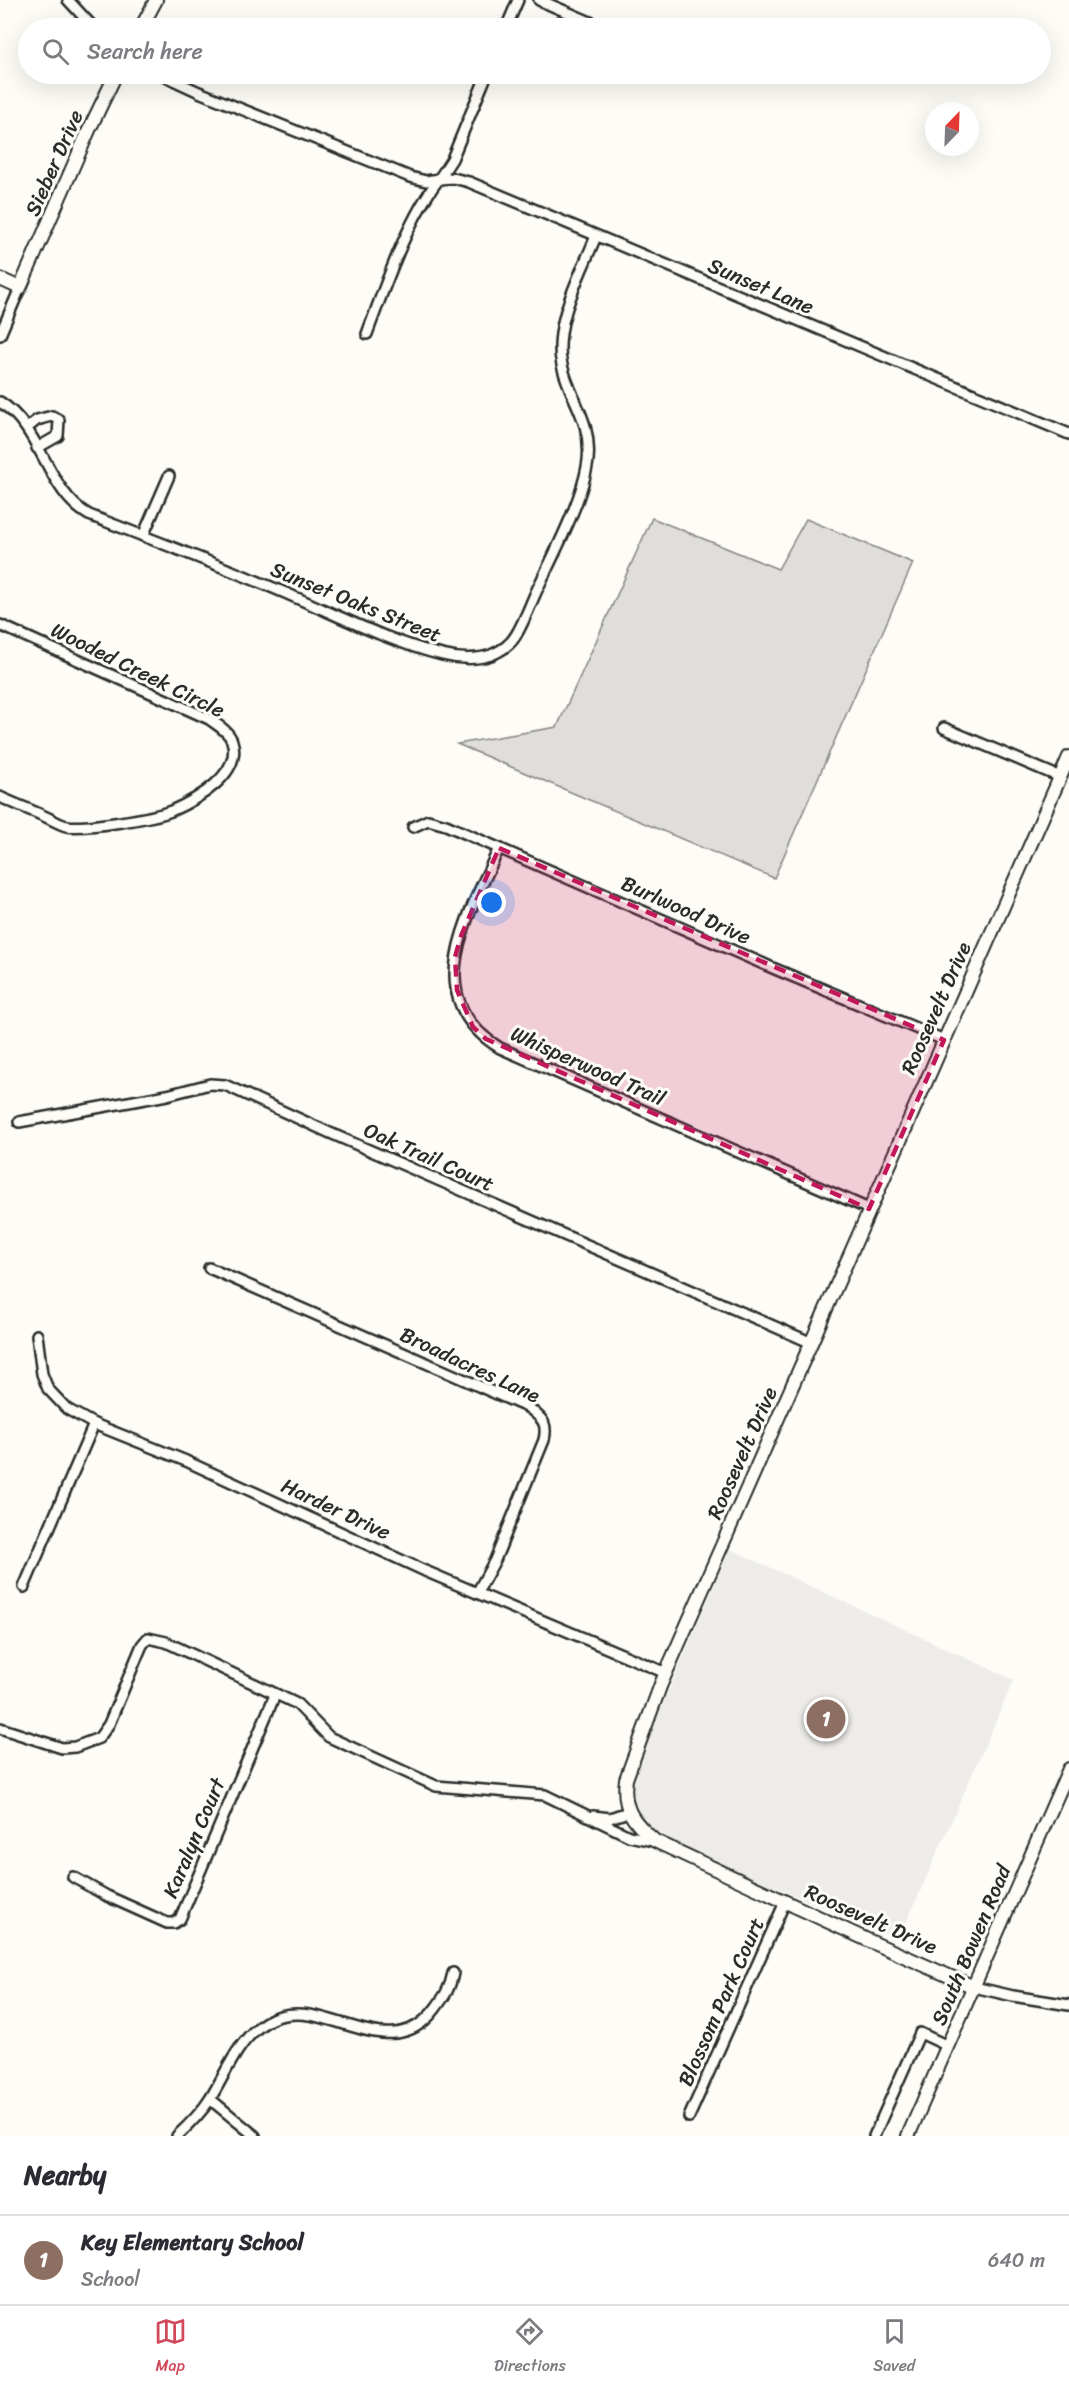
<!DOCTYPE html>
<html lang="en">
<head>
<meta charset="utf-8">
<style>
  :root { --surface:#fff; --page:#f2f2f3; --text:#2b2b33; --muted:#7c7c81; --line:#e1e1e2; --accent:#d1495b }
  body { margin:0; font-family:Sriracha,sans-serif; background:var(--page); color:var(--text) }
  .compass { position:absolute; left:925px; top:102px; width:54px; height:54px; border-radius:50%; background:var(--surface); box-shadow:0 6px 24px #0002; rotate:23deg }
  .you { position:absolute; left:492px; top:903px; width:21px; height:21px; margin:-15px; border:4px solid #fff; border-radius:50%; background:#1a73e8; box-shadow:0 0 0 9px #1a73e833 }
  .badge { display:grid; place-items:center; width:39px; height:39px; border-radius:50%; background:var(--accent); color:#fff; font-size:20px; font-weight:700 }
  .pin { position:absolute; translate:-50% -50%; border:3px solid #fff; box-shadow:0 2px 6px #0006 }
  .list { margin:0; padding:0; list-style:none }
  h2 { display:flex; justify-content:space-between; align-items:center; height:78px; margin:0; padding:0 24px; font-size:26px }
  h2 small { font-size:20px; font-weight:400; color:var(--muted) }
  .list li { display:grid; grid-template-columns:39px 1fr auto; gap:18px; align-items:center; box-sizing:border-box; height:90px; padding:0 24px; border-top:2px solid var(--line) }
  .list b { display:block; font-size:22px; white-space:nowrap }
  .list p { margin:0; font-size:20px; white-space:nowrap; color:var(--muted) }
  .list em { font-size:20px; font-style:normal; color:var(--muted) }
  .icon { flex:none; width:33px; height:33px; fill:none; stroke:currentColor; stroke-width:2; stroke-linecap:round; stroke-linejoin:round }
  .map { position:relative; flex:none; width:1069px; height:2136px; overflow:hidden }
  .search { position:absolute; background:var(--surface); box-shadow:0 6px 24px #0002; left:18px; right:18px; top:18px; height:66px; display:flex; align-items:center; gap:15px; box-sizing:border-box; padding:0 21px; border-radius:33px; color:var(--muted); font-size:22px }
  .sheet { height:168px; background:var(--surface) }
  nav { display:flex; justify-content:space-around; align-items:center; box-sizing:border-box; height:84px; border-top:2px solid var(--line); background:var(--surface); font-size:16px; color:var(--muted) }
  nav a { display:grid; justify-items:center; gap:3px }
  nav .on { color:var(--accent) }
  .map>svg:first-child { display:block }
  .built { fill:#edece8 }
  .green { fill:#dfdeda; stroke:#858482; stroke-width:1.5 }
  .lines { fill:none; stroke-linecap:round; stroke-linejoin:round }
  .street-casing { stroke:#2b2b2b; stroke-width:14 }
  .secondary-casing { stroke:#2b2b2b; stroke-width:16 }
  .street { stroke:#fdfcf7; stroke-width:9 }
  .secondary { stroke:#fdfcf7; stroke-width:12 }
  .marked { fill:#c2185b; fill-opacity:0.2; stroke:#c2185b; stroke-width:4.5; stroke-dasharray:12 8; stroke-linejoin:round }
  .labels { text-anchor:middle; stroke-width:6; stroke-linejoin:round; paint-order:stroke }
  .street-label { font-size:21px; fill:#2b2b2b; stroke:#fdfcf7 }
</style>
</head>
<body>
<div class="map">
<svg width="1069" height="2136" viewBox="0 0 1069 2136">
  <rect width="100%" height="100%" fill="#fdfcf7"/>
  <filter id="ink" filterUnits="userSpaceOnUse"><feTurbulence type="fractalNoise" baseFrequency=".0167" numOctaves="2"/><feDisplacementMap in="SourceGraphic" scale="12" xChannelSelector="R" yChannelSelector="G"/><feConvolveMatrix kernelMatrix="1 2 1 2 8 2 1 2 1" color-interpolation-filters="sRGB"/></filter>
  <g filter="url(#ink)">
    <path class="built" d="M730,1549L1014,1680L899,1939L659,1838L644,1821L634,1804L633,1781L639,1759Z"/>
    <path class="green" d="M652,518L778,569L806,519L913,563L774,878L457,744L557,727Z"/>
    <g class="lines">
      <g class="street-casing">
        <g id="street">
          <path d="M68,0L94,28"/>
          <path d="M539,0L604,28"/>
          <path d="M506,28L518,0"/>
          <path d="M160,74L199,92L410,177L426,181L439,179L452,159L487,74"/>
          <path d="M707,74L714,76"/>
          <path d="M367,334C385,286 407,220 439,179L453,178L469,182L1069,434"/>
          <path d="M0,335L20,288"/>
          <path d="M0,402C42,428 47,492 89,515C154,540 219,565 283,592C335,614 387,641 442,655C457,659 477,660 491,655C501,651 511,644 516,635C524,622 530,605 537,590C553,556 584,497 588,460C592,420 570,400 562,365C552,325 581,274 596,236"/>
          <path d="M27,428L37,420L52,416L59,420L58,436L37,448"/>
          <path d="M143,536L169,476"/>
          <path d="M0,625L209,719C217,725 229,731 232,741C243,774 196,800 171,811C153,818 86,829 67,826C61,825 53,820 46,817C31,810 15,804 0,797"/>
          <path d="M944,728L1060,777"/>
          <path d="M413,827L428,820L446,825L775,969L944,1040"/>
          <path d="M499,848C470,914 416,997 500,1048L869,1209"/>
          <path d="M19,1122L167,1095L210,1084L225,1085L330,1133L812,1343"/>
          <path d="M209,1268L529,1408C542,1419 548,1422 544,1440L495,1560L477,1593"/>
          <path d="M37,1335L42,1374L48,1389L67,1409L94,1424L186,1461L425,1571L666,1673"/>
          <path d="M24,1587L94,1424"/>
          <path d="M0,1728L62,1748L75,1747L99,1738L109,1724L142,1645L148,1638L166,1642L297,1704L329,1737L436,1786L545,1795L629,1836L653,1841"/>
          <path d="M593,1816L610,1818L628,1812"/>
          <path d="M73,1877L107,1896L167,1923H174L180,1919L275,1695"/>
          <path d="M974,1987L1013,1996L1069,2005"/>
          <path d="M210,2099L255,2136"/>
          <path d="M689,2117L785,1902"/>
          <path d="M177,2136C189,2125 201,2113 210,2099C227,2072 238,2039 266,2022C320,1989 388,2072 435,2009C444,1997 450,1989 453,1973"/>
          <path d="M874,2136L920,2033L948,2046"/>
        </g>
      </g>
      <g class="secondary-casing">
        <g id="secondary">
          <path d="M141,28L156,0"/>
          <path d="M0,279L20,288L89,130L116,74"/>
          <path d="M974,1987L874,1943L655,1841C633,1822 622,1809 626,1779L661,1684L1069,757"/>
          <path d="M908,2136L1069,1769"/>
        </g>
      </g>
      <use href="#street" class="street"/>
      <use href="#secondary" class="secondary"/>
    </g>
  </g>
  <path class="marked" d="M499,848L944,1040L869,1209L486,1039L473,1027L457,990L455,957L461,936Z"/>
  <g class="labels">
    <g class="street-label">
      <text transform="translate(54 163) rotate(-66)" y="7">Sieber Drive</text>
      <text transform="translate(761 286) rotate(23)" y="7">Sunset Lane</text>
      <text transform="translate(356 602) rotate(22)" y="7">Sunset Oaks Street</text>
      <text transform="translate(138 670) rotate(26)" y="7">Wooded Creek Circle</text>
      <text transform="translate(686 910) rotate(24)" y="7">Burlwood Drive</text>
      <text transform="translate(936 1008) rotate(-66)" y="7">Roosevelt Drive</text>
      <text transform="translate(588 1066) rotate(24)" y="7">Whisperwood Trail</text>
      <text transform="translate(429 1157) rotate(24)" y="7">Oak Trail Court</text>
      <text transform="translate(470 1365) rotate(25)" y="7">Broadacres Lane</text>
      <text transform="translate(742 1453) rotate(-66)" y="7">Roosevelt Drive</text>
      <text transform="translate(336 1509) rotate(25)" y="7">Harder Drive</text>
      <text transform="translate(194 1838) rotate(-67)" y="7">Karalyn Court</text>
      <text transform="translate(871 1919) rotate(24)" y="7">Roosevelt Drive</text>
      <text transform="translate(971 1945) rotate(-67)" y="7">South Bowen Road</text>
      <text transform="translate(721 2002) rotate(-66)" y="7">Blossom Park Court</text>
    </g>
  </g>
</svg>
<svg class="compass" viewBox="-18 -18 36 36"><path d="M0-13l5 13h-10z" fill="#e53935"/><path d="M0 13l5-13h-10z" fill="#7c7c81"/></svg>
<div class="you"></div>
<div class="pin badge" style="left:826px;top:1719px;background:#8d6e63">1</div>
<div class="search"><svg class="icon" aria-label="search" viewBox="0 0 24 24"><circle cx="10" cy="10" r="6"/><path d="M15 15l6 6"/></svg>Search here</div>
</div>
<section class="sheet">
<h2>Nearby<small></small></h2>
<ul class="list">
<li><span class="badge" style="background:#8d6e63">1</span><div><b>Key Elementary School</b><p>School</p></div><em>640 m</em></li>
</ul>
</section>
<nav>
<a class="on"><svg class="icon" aria-label="map" viewBox="0 0 24 24"><path d="M3 6l6-2 6 2 6-2v14l-6 2-6-2-6 2zM9 4v14M15 6v14"/></svg>Map</a>
<a><svg class="icon" aria-label="directions" viewBox="0 0 24 24"><path d="M12 3l9 9-9 9-9-9zM9 14v-3h6M13 9l2 2-2 2"/></svg>Directions</a>
<a><svg class="icon" aria-label="saved" viewBox="0 0 24 24"><path d="M7 4h10v16l-5-4-5 4z"/></svg>Saved</a>
</nav>
</body>
</html>
